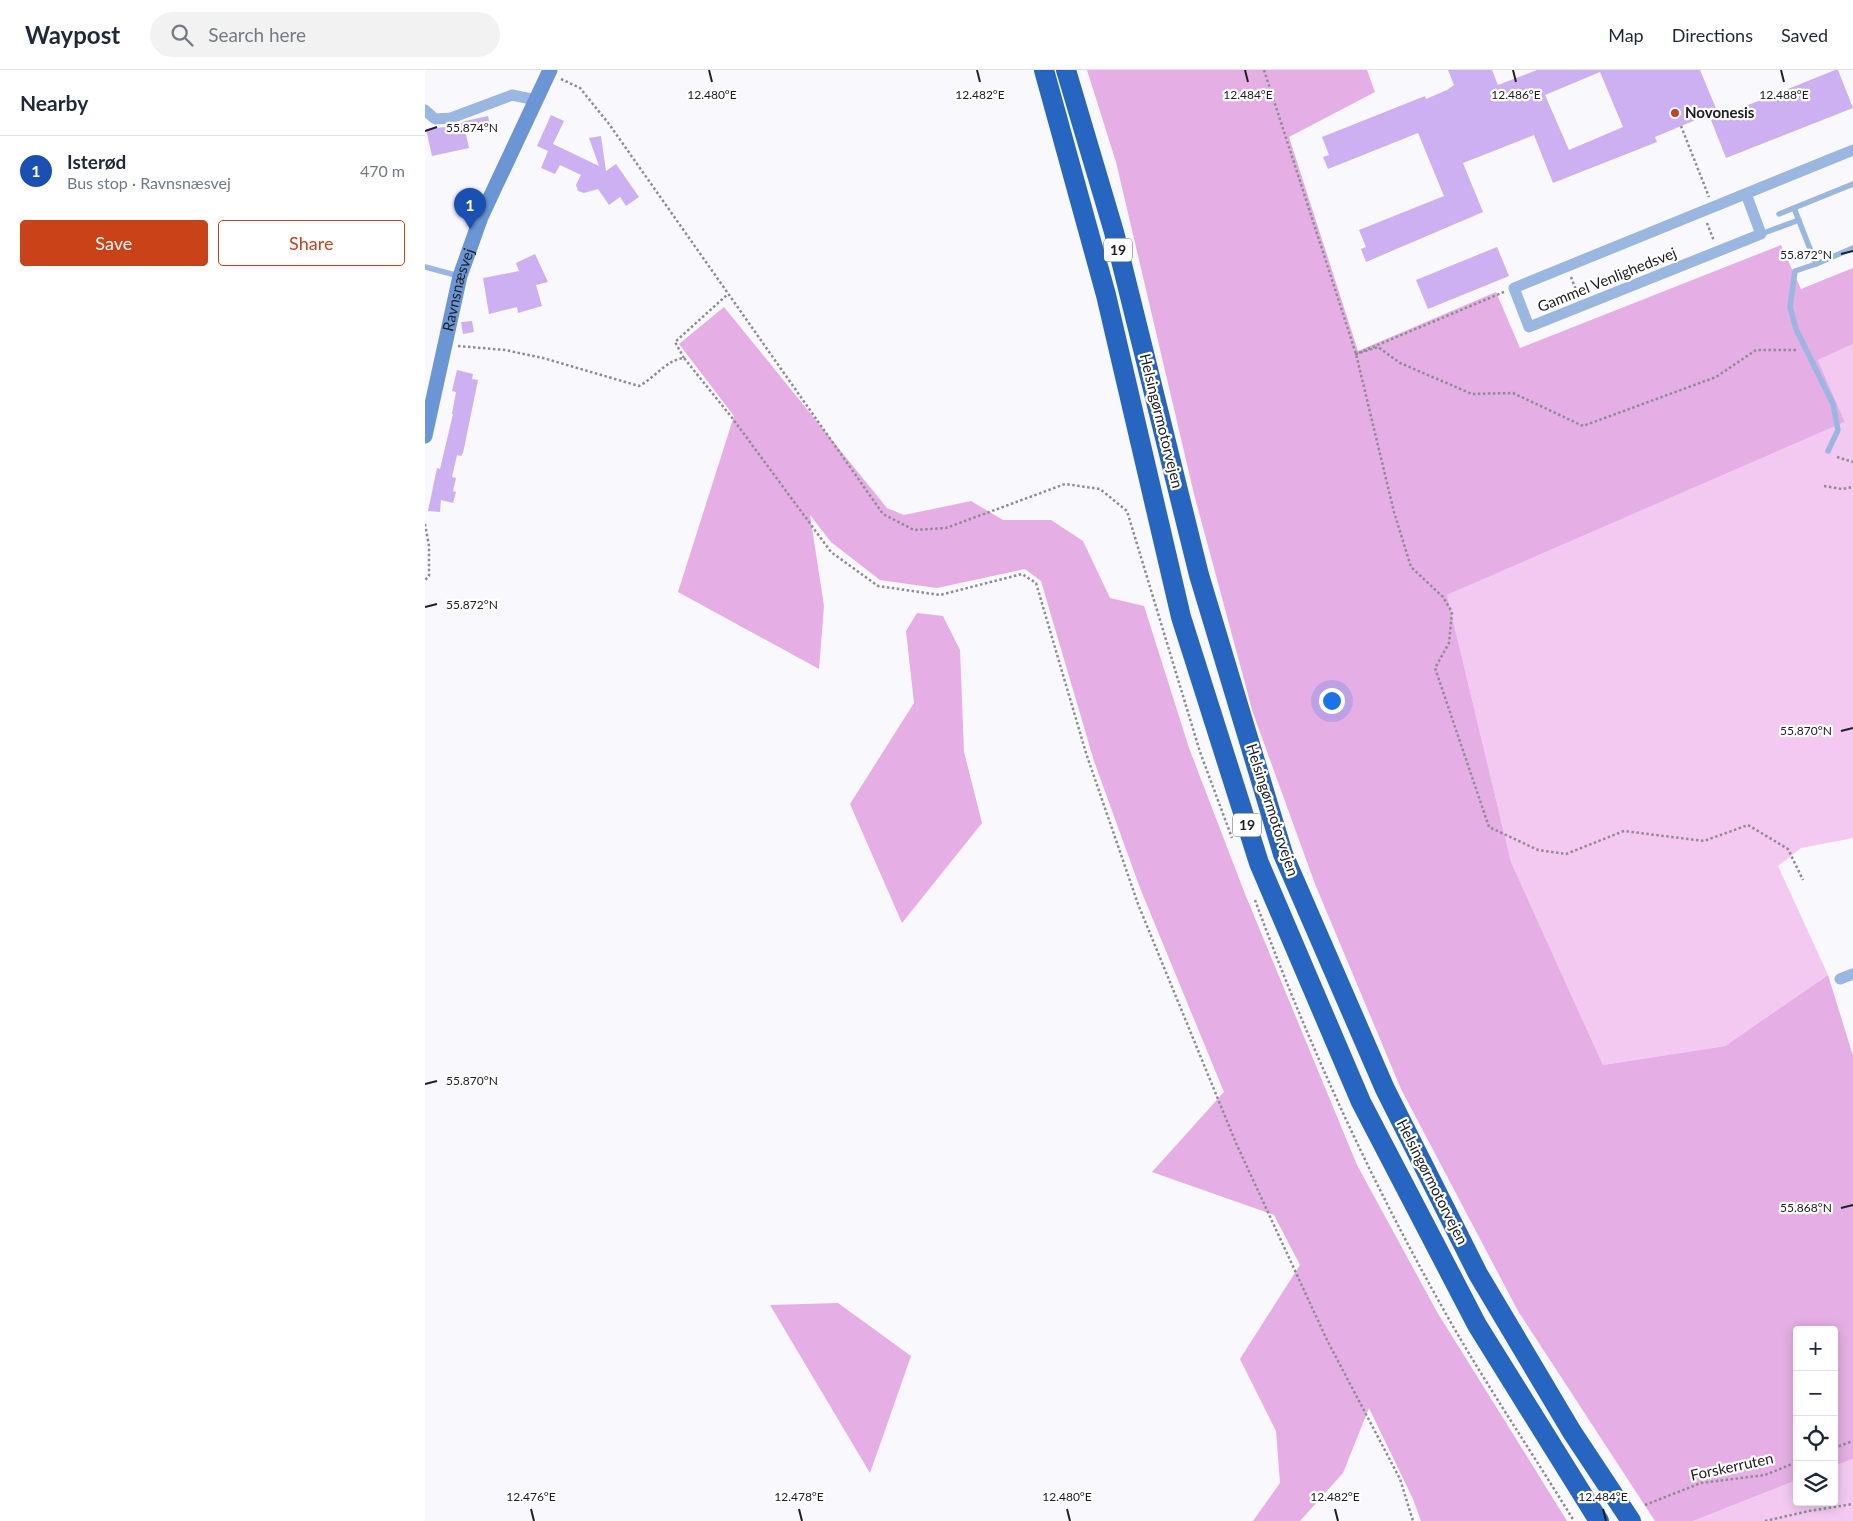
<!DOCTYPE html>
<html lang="en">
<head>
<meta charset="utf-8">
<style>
  :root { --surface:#fff; --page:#f2f2f3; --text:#1f2937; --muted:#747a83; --line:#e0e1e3; --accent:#ca4218 }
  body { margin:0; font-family:Lato,sans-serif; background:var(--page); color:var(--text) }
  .controls { position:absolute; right:15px; bottom:15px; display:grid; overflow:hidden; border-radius:5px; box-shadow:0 2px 12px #0003 }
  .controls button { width:45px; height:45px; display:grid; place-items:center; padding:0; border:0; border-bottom:1px solid var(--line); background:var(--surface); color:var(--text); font:25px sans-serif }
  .you { position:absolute; left:906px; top:630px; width:18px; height:18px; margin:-12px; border:4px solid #fff; border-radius:50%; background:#1a73e8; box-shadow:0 0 0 8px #1a73e833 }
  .badge { display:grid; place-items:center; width:32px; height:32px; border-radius:50%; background:var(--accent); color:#fff; font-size:16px; font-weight:700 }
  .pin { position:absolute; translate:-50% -41px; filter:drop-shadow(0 1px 2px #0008) }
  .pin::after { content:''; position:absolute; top:26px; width:18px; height:15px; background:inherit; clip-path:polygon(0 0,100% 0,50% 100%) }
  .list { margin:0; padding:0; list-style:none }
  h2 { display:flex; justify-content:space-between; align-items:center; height:65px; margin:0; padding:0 20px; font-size:21px }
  h2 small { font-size:16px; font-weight:400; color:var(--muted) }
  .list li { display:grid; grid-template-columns:32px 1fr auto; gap:15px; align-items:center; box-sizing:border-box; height:70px; padding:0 20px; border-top:1px solid var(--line) }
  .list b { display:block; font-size:19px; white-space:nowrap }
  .list p { margin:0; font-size:16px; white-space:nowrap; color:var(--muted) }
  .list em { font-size:16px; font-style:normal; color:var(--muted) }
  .actions { display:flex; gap:10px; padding:15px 20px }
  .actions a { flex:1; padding:11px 0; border:1px solid var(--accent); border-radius:5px; text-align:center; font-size:18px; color:var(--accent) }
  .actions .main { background:var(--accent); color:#fff }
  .icon { flex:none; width:28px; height:28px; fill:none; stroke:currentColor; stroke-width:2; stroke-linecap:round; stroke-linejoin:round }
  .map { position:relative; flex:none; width:1428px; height:1451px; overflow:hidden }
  header { display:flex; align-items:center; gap:30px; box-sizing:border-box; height:70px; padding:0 25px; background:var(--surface); border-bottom:1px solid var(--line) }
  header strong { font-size:24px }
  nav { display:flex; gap:28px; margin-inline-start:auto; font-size:18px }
  .search { width:350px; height:45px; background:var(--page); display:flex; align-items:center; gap:12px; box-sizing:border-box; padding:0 18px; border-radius:28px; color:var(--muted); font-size:19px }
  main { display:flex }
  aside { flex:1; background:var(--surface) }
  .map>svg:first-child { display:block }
  .green { fill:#f3c9f2 }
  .forest { fill:#e5aee4 }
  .building { fill:#ccb0f1; fill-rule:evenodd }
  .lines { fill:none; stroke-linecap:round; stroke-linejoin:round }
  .path { stroke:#8d8d90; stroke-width:2.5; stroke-dasharray:2.5 2.5; stroke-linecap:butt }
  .lane { stroke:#9ab7e2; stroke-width:5.5 }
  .street { stroke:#9ab7e2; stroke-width:11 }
  .secondary { stroke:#6b96d5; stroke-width:15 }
  .highway { stroke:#2666c0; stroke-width:20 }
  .ticks { fill:none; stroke:#212123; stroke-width:2 }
  .poi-dot { fill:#ca4218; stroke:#fff; stroke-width:2 }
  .labels { text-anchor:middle; stroke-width:4.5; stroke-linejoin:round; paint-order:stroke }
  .shield { fill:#fff; stroke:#646465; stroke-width:1 }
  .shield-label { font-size:14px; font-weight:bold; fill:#212123 }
  .poi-label { font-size:15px; font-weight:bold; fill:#212123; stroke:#fff; text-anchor:start }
  .street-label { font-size:15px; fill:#212123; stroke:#fff }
  .ticks-label { font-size:12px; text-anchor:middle; fill:#212123; stroke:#fff; stroke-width:4.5; stroke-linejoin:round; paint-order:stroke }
</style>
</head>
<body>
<header>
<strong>Waypost</strong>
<div class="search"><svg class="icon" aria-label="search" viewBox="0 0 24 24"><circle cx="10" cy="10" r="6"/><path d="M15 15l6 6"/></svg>Search here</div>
<nav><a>Map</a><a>Directions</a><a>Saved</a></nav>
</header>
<main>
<aside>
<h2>Nearby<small></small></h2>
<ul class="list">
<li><span class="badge" style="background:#1a4fb4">1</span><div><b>Isterød</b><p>Bus stop · Ravnsnæsvej</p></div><em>470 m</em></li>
</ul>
<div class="actions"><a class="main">Save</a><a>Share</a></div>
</aside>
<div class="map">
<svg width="1428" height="1451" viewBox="0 0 1428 1451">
  <rect width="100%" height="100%" fill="#f8f8fd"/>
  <g class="green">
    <path d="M1428,274V768L1376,778L1353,796L1403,905L1300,976L1178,995L1086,792L1022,525L1420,352L1393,290Z"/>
    <path d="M1428,1389V1451H1268L1372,1410V1432H1409V1396Z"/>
  </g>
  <g class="forest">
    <path d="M662,0H942L950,22L864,67L933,281L1071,222L1095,278L1356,175L1376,219L1428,198V274L1393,290L1420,352L1022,525L1086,792L1178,995L1300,976L1403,905L1428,986V1389L1409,1396V1260H1372V1410L1268,1451H1230L1093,1241L976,1019L890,814L828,643L769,424L691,92Z"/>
    <path d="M299,237L462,438L479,445L546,431L578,450H626L658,471L685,528L719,536L764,678L820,824L932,1095L1012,1242L1142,1451H996L988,1429L944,1338L918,1403L875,1451H828L855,1413L851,1361L815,1289L875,1195L849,1145L727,1102L799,1022L715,818L669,691L616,511L600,499L512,518L455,510L406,472L385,445L399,536L394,599L253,522L309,346L254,274Z"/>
    <path d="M492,543L518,546L535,580L539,682L557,753L477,853L425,734L489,633L481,561Z"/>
    <path d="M413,1233L486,1286L445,1403L345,1235Z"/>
  </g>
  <g class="building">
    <path d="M1023,0H1067L1073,15L1112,0H1275L1292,41L1230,67L1232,72L1128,113L1109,65L1038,93L1058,142L941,192L936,179L941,177L934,160L1019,126L993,63L903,99L898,87L904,85L897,67L1000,26L1001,29L1022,20L1029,15ZM1175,2L1198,57L1144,80L1120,25Z"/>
    <path d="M1410,0H1413L1428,38L1301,88L1286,50Z"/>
    <path d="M126,45L139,51L128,74L174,96L164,68L176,66L181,101L191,94L214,127L201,136L195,127L184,135L173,119L159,123L153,121L151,115L156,105L135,95L130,104L116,98L123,81L112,76Z"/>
    <path d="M63,46L66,59L41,64L44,78L7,86L1,59L30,56L40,51Z"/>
    <path d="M1072,177L1084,206L1003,239L991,210Z"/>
    <path d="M110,184L123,212L111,215L117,236L93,243L92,237L64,244L58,208L94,201L91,193Z"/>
    <path d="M47,251L49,262L38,264L36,252Z"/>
    <path d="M32,300L48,304L47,309L53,310L38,383L36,386L32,385L27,407L31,408L28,421L31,422L28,433L16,430L15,442L3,441L12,398L15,399L28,344H27L31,322L27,321Z"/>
  </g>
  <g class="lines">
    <g class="path">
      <path d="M839,0L931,284L969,442L986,497L1018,527L1027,542L1024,573L1010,598L1064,757L1113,780L1141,784L1199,761L1279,771L1323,755L1363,779L1378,810"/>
      <path d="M136,9L155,18L184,54L458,444L489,460L521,458L640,414L675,419L702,441L775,682L807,768"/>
      <path d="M1256,56L1284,127"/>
      <path d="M1282,153L1289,171"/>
      <path d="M1146,207L1153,225"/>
      <path d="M1079,222L931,284L953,277L975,293L1047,324L1088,323L1158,356L1291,307L1331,280H1371"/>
      <path d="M33,276L80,280L118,288L214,316C231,307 241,290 259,288L308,349L406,482L453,516L515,525L597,504L611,513L661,683L713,834L811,1073L902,1270L975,1409L988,1451"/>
      <path d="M259,288L250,272L303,224"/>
      <path d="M1412,387L1428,392"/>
      <path d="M1399,416L1417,419L1428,417"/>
      <path d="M0,454L4,476V506L0,510"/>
      <path d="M830,830C881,969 943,1105 1016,1235C1057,1309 1105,1379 1149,1451"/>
      <path d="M1409,1378L1428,1371"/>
      <path d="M1220,1435L1276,1413L1340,1405L1372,1392"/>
      <path d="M1340,1451L1384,1441L1428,1434"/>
    </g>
    <g class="lane">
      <path d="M1369,138L1391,194L1428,178"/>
      <path d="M1354,144L1428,114"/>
      <path d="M1336,164L1374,150"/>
      <path d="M1391,194L1370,201L1365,237L1371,259L1408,334L1413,360L1403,381"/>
      <path d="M0,197L34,206"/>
    </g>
    <g class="street">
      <path d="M0,40L10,49L26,48L87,25L111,30"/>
      <path d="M1321,124L1336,164L1104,257L1089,218L1428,80"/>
      <path d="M1415,909L1428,904"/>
    </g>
    <path class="secondary" id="s1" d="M0,366L35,206L56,147L125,0"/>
    <g class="highway">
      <path d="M619,0L681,225L756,547L834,793L936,1032L1052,1255L1174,1451"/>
      <path d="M641,0L689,162L774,505L858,784L960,1019L1053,1204L1147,1362L1206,1451"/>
    </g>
  </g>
  <path class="ticks" d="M284,0L287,12M552,0L555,12M820,0L823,12M1088,0L1091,12M1356,0L1359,12M0,61L12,57M1416,184L1428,181M0,537L12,534M1416,661L1428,658M0,1014L12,1011M1416,1138L1428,1135M106,1439L109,1451M374,1439L377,1451M642,1439L645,1451M910,1439L913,1451M1178,1439L1181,1451"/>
  <circle class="poi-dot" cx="1250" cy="43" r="5"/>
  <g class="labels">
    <g class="shield">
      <rect x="679" y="168.5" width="28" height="23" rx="4"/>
      <rect x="808" y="743.5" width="28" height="23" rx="4"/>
    </g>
    <g class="shield-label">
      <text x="693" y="185">19</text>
      <text x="822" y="760">19</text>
    </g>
    <g class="poi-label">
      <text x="1260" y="48">Novonesis</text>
    </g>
    <g class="street-label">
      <text transform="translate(1182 210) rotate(-22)" y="5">Gammel Venlighedsvej</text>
      <text dy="5" stroke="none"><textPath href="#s1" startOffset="150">Ravnsnæsvej</textPath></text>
      <text transform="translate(736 351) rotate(76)" y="5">Helsingørmotorvejen</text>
      <text transform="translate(847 740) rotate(72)" y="5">Helsingørmotorvejen</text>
      <text transform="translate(1007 1112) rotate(63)" y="5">Helsingørmotorvejen</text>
      <text transform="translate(1307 1397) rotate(-12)" y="5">Forskerruten</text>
    </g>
  </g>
  <g class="ticks-label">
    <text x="1091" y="29">12.486°E</text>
    <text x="287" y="29">12.480°E</text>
    <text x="555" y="29">12.482°E</text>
    <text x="823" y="29">12.484°E</text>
    <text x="1359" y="29">12.488°E</text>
    <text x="47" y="62">55.874°N</text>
    <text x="1381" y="189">55.872°N</text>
    <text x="47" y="539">55.872°N</text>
    <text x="1381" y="665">55.870°N</text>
    <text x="47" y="1015">55.870°N</text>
    <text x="1381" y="1142">55.868°N</text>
    <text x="106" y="1431">12.476°E</text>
    <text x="374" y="1431">12.478°E</text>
    <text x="642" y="1431">12.480°E</text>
    <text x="910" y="1431">12.482°E</text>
    <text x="1178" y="1431">12.484°E</text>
  </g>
</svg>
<div class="controls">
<button>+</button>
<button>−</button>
<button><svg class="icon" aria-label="locate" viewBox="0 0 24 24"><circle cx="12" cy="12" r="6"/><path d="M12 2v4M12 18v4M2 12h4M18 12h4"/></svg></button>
<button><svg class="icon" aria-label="layers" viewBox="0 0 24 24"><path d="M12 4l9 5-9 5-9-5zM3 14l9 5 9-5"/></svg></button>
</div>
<div class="you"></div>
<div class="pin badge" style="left:45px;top:159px;background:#1a4fb4">1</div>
</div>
</main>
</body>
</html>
